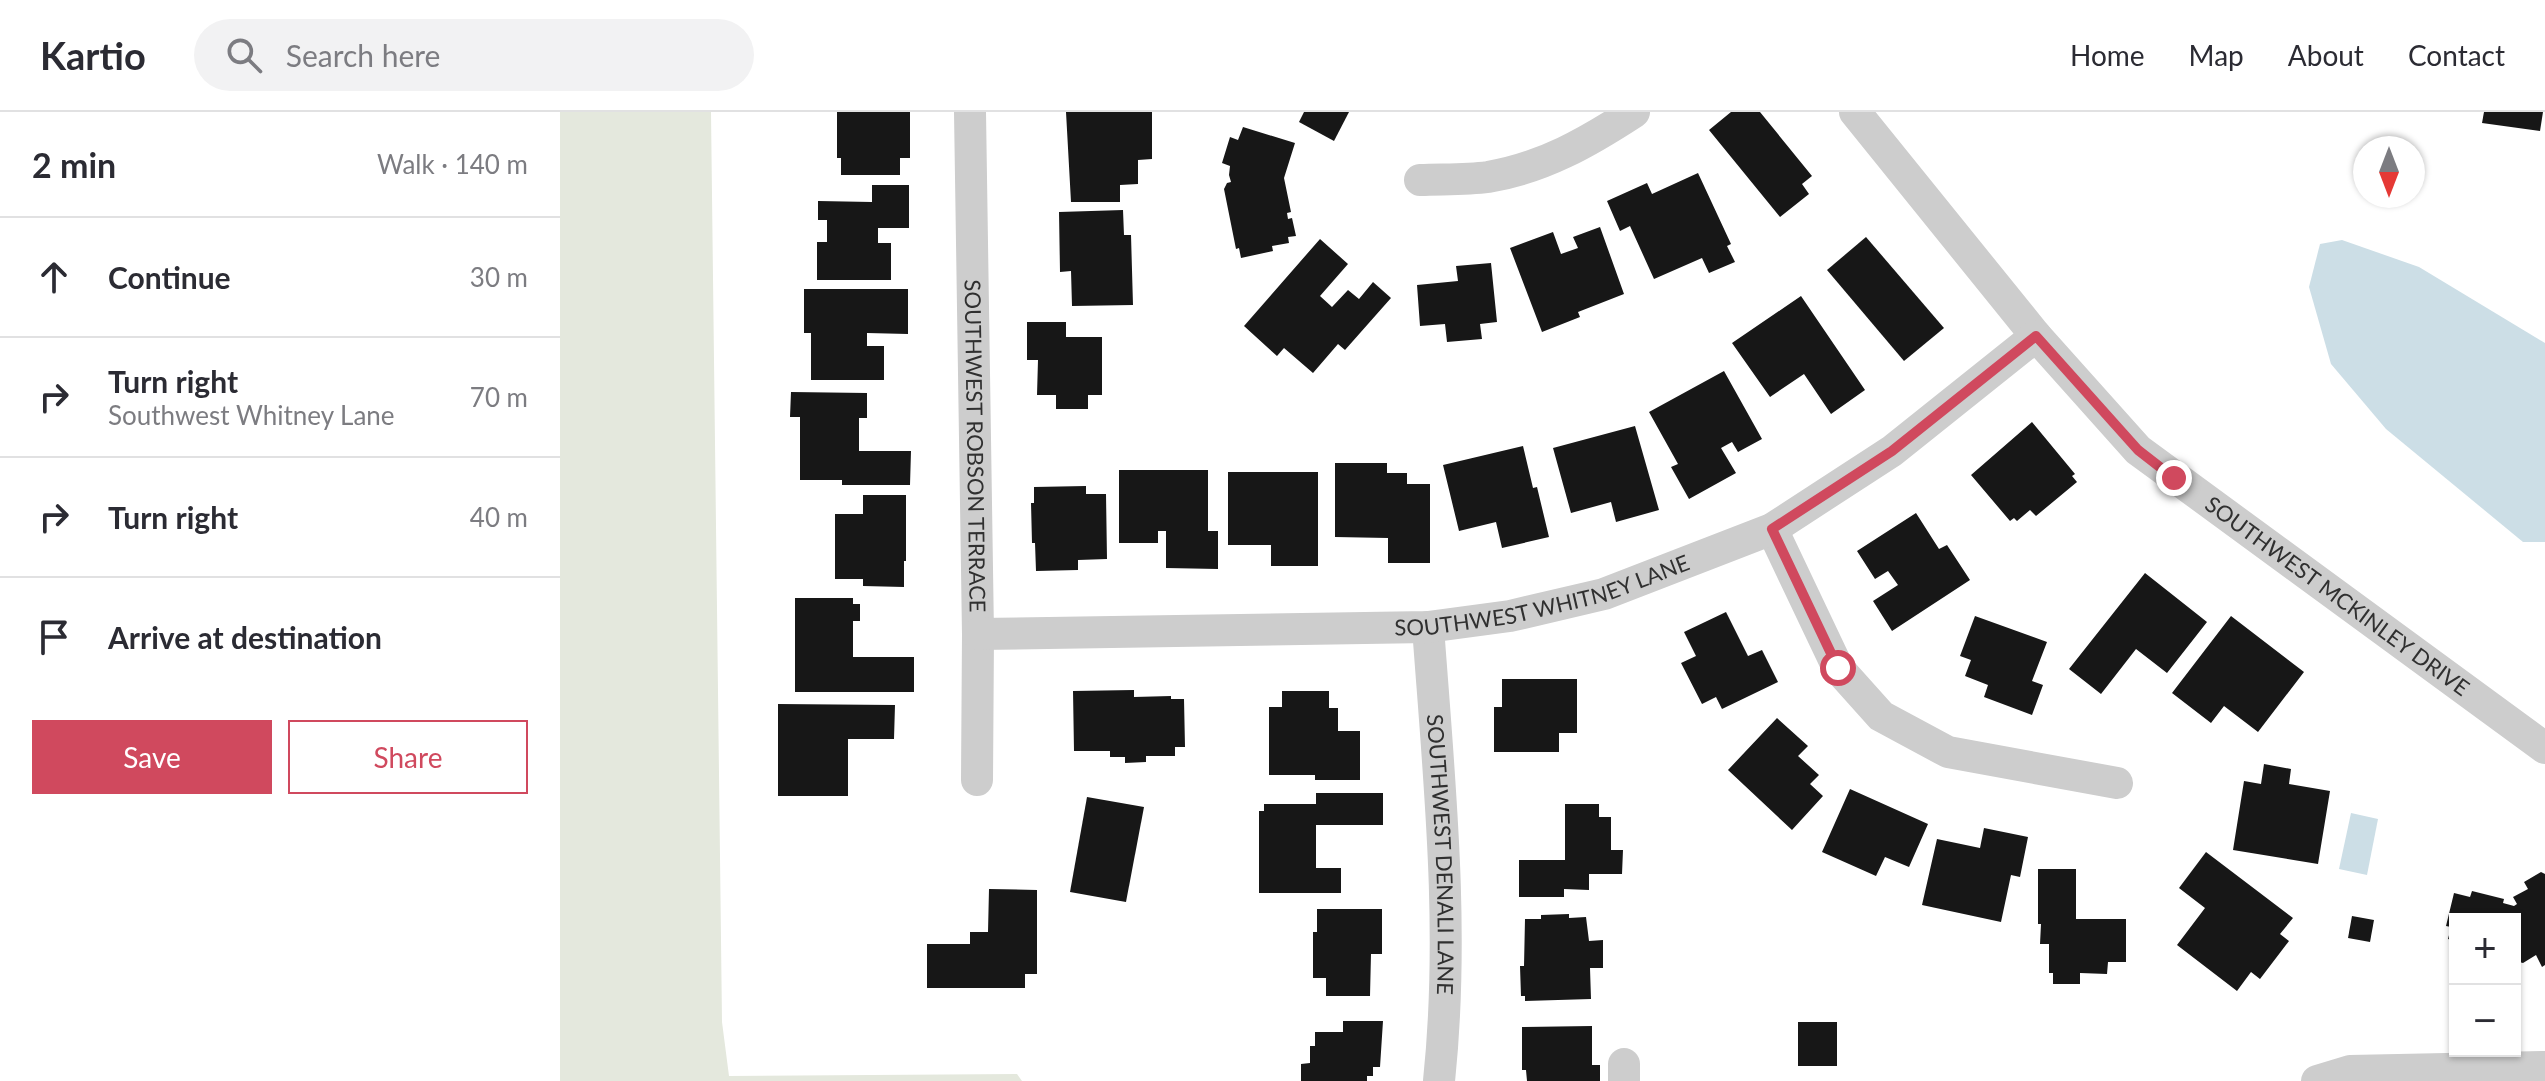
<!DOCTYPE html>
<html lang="en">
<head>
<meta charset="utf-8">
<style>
  :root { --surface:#fff; --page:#f2f2f3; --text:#2b2b33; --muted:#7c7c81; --line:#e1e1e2; --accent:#d0495e }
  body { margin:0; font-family:Lato,sans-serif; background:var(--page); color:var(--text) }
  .controls { position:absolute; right:24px; bottom:24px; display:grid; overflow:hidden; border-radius:0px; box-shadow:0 2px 6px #0004 }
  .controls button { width:72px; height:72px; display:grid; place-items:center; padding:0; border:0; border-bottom:2px solid var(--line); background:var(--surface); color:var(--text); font:40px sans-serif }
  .compass { position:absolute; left:1793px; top:24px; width:72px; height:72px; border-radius:50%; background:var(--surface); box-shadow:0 2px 6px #0004; rotate:180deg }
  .stop { position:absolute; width:24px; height:24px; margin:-18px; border:6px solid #d0495e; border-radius:50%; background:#fff }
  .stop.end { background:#d0495e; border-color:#fff; box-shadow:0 2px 8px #0008 }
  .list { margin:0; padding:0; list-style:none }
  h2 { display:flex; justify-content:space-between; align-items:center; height:104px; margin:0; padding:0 32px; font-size:34px }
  h2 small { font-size:26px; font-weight:400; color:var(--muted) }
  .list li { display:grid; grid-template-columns:52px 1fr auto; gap:24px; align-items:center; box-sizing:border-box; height:120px; padding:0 32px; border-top:2px solid var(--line) }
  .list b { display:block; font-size:30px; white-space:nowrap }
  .list p { margin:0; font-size:26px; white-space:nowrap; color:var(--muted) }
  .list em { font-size:26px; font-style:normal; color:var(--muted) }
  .actions { display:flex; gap:16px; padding:24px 32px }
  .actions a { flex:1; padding:18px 0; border:2px solid var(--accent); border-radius:0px; text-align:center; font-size:28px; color:var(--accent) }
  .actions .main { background:var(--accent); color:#fff }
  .icon { flex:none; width:44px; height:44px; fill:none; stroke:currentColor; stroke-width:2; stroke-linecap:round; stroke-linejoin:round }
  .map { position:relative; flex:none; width:1985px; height:969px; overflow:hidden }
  header { display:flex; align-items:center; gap:48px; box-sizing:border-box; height:112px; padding:0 40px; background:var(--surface); border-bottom:2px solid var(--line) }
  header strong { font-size:38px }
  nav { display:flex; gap:44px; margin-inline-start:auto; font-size:28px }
  .search { width:560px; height:72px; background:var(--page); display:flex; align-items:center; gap:20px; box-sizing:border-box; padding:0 28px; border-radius:44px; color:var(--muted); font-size:30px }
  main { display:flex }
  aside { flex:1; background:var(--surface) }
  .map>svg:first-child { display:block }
  .green { fill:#e4e8dd }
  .water { fill:#ccdee6 }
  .building { fill:#171717 }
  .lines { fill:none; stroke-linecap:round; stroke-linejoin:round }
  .minor { stroke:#cdcdcd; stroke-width:32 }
  .route { stroke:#d0495e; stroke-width:10 }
  .labels { text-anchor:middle; stroke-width:8; stroke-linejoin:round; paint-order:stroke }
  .street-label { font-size:22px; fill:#303030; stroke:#fff }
</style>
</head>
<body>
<header>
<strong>Kartio</strong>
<div class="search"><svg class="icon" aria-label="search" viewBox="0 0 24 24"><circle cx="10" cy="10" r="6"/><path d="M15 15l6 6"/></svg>Search here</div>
<nav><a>Home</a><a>Map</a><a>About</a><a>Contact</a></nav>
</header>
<main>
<aside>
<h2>2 min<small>Walk · 140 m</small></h2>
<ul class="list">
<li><svg class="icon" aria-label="ahead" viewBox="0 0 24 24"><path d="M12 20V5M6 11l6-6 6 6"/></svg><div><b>Continue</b></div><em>30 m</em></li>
<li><svg class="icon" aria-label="right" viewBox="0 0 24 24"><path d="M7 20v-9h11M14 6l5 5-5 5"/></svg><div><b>Turn right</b><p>Southwest Whitney Lane</p></div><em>70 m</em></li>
<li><svg class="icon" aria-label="right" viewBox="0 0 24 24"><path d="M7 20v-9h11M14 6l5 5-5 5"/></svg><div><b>Turn right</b></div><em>40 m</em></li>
<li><svg class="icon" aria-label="arrive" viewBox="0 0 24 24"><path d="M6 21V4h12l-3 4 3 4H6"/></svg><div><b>Arrive at destination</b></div></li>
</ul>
<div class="actions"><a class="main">Save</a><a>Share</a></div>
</aside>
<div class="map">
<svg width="1985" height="969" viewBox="0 0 1985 969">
  <rect width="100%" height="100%" fill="#fff"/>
  <path class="green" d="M0,0H151L162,910L169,964L457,962L462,969H0Z"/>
  <g class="water">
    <path d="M1782,128L1859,155L1985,231V430H1963L1826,317L1771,252L1749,175L1760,132Z"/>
    <path d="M1791,701L1818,707L1807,763L1779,757Z"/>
  </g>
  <g class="building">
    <path d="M277,0H350V46H340V63H281V46H277Z"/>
    <path d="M506,0H592V47L578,48V72L560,73V90H511Z"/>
    <path d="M744,0H789L774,29L739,10Z"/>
    <path d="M1171,0H1200L1252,64L1242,72L1249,82L1220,105L1149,18Z"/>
    <path d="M1924,0H1983L1980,19L1922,11Z"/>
    <path d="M683,15L735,31L724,66L731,100L727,101L728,107L732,106L736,124L728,125L729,131L712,134L713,139L681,146L679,136L676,137L664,77L667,71L671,70L669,63L670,54L662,51L670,25L678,28Z"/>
    <path d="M1138,61L1171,132L1167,134L1175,150L1149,161L1142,146L1094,167L1070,114L1060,119L1047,89L1087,71L1092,82Z"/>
    <path d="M312,73H349V116H318V131H331V168H257V130H267V108H258V89L312,90Z"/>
    <path d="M563,98L564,123H571L573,193L512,194L511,159L500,160L499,100Z"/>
    <path d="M1040,115L1064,182L1018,200L1020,205L982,220L950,136L993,120L1001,142L1018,136L1013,125Z"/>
    <path d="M1306,125L1384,216L1344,249L1267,158Z"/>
    <path d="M760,127L788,152L760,184L772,195L788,178L799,187L813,170L831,186L785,238L778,232L753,261L724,236L717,244L684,214Z"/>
    <path d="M931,151L937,210L920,212L922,227L887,230L885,212L860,214L857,173L898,169L896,154Z"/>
    <path d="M244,177H348V222L307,221V234H324V268H251V221H244Z"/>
    <path d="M1241,184L1305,278L1271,302L1244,262L1210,285L1172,231Z"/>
    <path d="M467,210H506V225H542V283H528V297H496V283H477L478,248H467Z"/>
    <path d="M1164,259L1202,327L1178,340L1172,330L1161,336L1176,361L1129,387L1111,355L1118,352L1089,300Z"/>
    <path d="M231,280L307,281V306H299V339H351L350,373H282V368H240V305H230Z"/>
    <path d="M1472,310L1515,362L1512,364L1517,370L1476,404L1470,398L1457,409L1454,406L1450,409L1411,363Z"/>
    <path d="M1075,314L1099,398L1056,410L1051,390L1011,401L993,336Z"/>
    <path d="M963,334L973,376L977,375L989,425L942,436L936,410L899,419L883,353Z"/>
    <path d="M775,351H827V361H847V372H870V451H828V426L775,425Z"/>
    <path d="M559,358H648V419H658V457L606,456V419H598V431H559Z"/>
    <path d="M668,360H758V454H711V433H668Z"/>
    <path d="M526,374V382H546L547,447L518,448V458L476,459L475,431H472L471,391H474V375Z"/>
    <path d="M303,383H346V449H344V475L303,474V467H275V402H303Z"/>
    <path d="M1356,401L1379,437L1387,433L1410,468L1332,519L1313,489L1338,473L1328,459L1315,467L1297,439Z"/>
    <path d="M1585,461L1647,510L1607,561L1576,537L1541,582L1509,557Z"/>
    <path d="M235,486H293V492H300V509H293V545H354V580H235Z"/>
    <path d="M1166,500L1188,544L1202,538L1218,570L1162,597L1156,585L1142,592L1121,551L1136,544L1124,520Z"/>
    <path d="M1415,504L1487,530L1472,569L1483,573L1472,603L1424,585L1428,573L1405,564L1411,548L1400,544Z"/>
    <path d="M1671,504L1744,560L1698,620L1664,594L1651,611L1612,581Z"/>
    <path d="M942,567H1017V621H999V640H934V595H942Z"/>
    <path d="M574,578V585L611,584V587H624L625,635H615V644H586V650L565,651V645H550V639H514L513,579Z"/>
    <path d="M722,579H769V596H778V619H800V668H755V663H709V595H722Z"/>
    <path d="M218,592L335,593L334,627H288V684H218Z"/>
    <path d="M1217,606L1248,634L1238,644L1259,663L1250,672L1263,684L1232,718L1168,658Z"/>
    <path d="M1704,652L1731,657L1729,672L1770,679L1758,752L1673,738L1684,669L1701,672Z"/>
    <path d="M1290,677L1368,712L1349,755L1325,745L1316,764L1262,740Z"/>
    <path d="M756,681H823V713H756V756H781V781H699V699H704V692H756Z"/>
    <path d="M527,685L584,695L566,790L510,780Z"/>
    <path d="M1005,692H1039V705H1051V738H1063L1062,762H1029V778L1004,777V785H959V748H1005Z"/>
    <path d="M1424,716L1468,725L1460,765L1451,763L1441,810L1362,793L1377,727L1420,736Z"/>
    <path d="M1646,740L1733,806L1720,822L1729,829L1700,867L1691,860L1677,879L1617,833L1645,796L1619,776Z"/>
    <path d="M1478,757H1516V807H1566V850H1548L1547,862L1520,861V872H1493V861H1489V832H1480L1481,812H1478Z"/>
    <path d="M1981,760L1985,762V853L1982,855L1976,843L1963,851L1959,850L1955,862V807H1895V829L1888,827L1891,815L1886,814L1894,781L1910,785L1912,779L1944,787L1943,791L1954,794L1957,792L1953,785L1968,777L1964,770Z"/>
    <path d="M429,777L477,778V862H465V876H367V832H410V820H428Z"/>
    <path d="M757,797H822V842H811L810,884H766V866H753V820H757Z"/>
    <path d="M1009,802V806L1026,805L1029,829L1043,828V856H1030L1031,887L965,889V884H961L960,854H964L965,807H981V803Z"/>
    <path d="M1792,804L1814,808L1810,830L1788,826Z"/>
    <path d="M783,909H823L820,955H813V964H807V969H741V952L750,951V934H755V920H783Z"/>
    <rect x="1238" y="910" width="39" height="44"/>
    <path d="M1032,914V953H1040V969H967L966,958H962V915Z"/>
  </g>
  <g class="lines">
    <g class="minor">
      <path id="s1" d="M410,0L418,522L417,668"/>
      <path id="s2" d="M1295,0L1476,224L1578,338L1985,636"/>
      <path d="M860,68C882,67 906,68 928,65C983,56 1028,30 1074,0"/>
      <path d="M1212,417L1278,556L1321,604L1388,640L1557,671"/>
      <path id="s3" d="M868,515C879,666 895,818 879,969"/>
      <path id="s4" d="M418,522L868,515L950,504L1044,482L1212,417L1332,339L1476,224"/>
      <path d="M1064,952V969"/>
      <path d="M1757,969L1790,959L1985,955"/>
    </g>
  </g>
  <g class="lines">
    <path class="route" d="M1278,556L1212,417L1332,339L1476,224L1578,338L1614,366"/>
  </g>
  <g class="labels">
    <g class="street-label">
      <text dy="8" stroke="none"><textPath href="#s1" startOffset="334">SOUTHWEST ROBSON TERRACE</textPath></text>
      <text dy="8" stroke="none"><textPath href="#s4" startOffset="568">SOUTHWEST WHITNEY LANE</textPath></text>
      <text dy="8" stroke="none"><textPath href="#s2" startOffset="688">SOUTHWEST MCKINLEY DRIVE</textPath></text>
      <text dy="8" stroke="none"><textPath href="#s3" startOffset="228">SOUTHWEST DENALI LANE</textPath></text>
    </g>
  </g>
</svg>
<div class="controls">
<button>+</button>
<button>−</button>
</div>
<svg class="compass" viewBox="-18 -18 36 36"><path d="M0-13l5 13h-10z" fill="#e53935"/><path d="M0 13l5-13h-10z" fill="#7c7c81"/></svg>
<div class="stop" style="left:1278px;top:556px"></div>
<div class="stop end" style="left:1614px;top:366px"></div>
</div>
</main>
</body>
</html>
